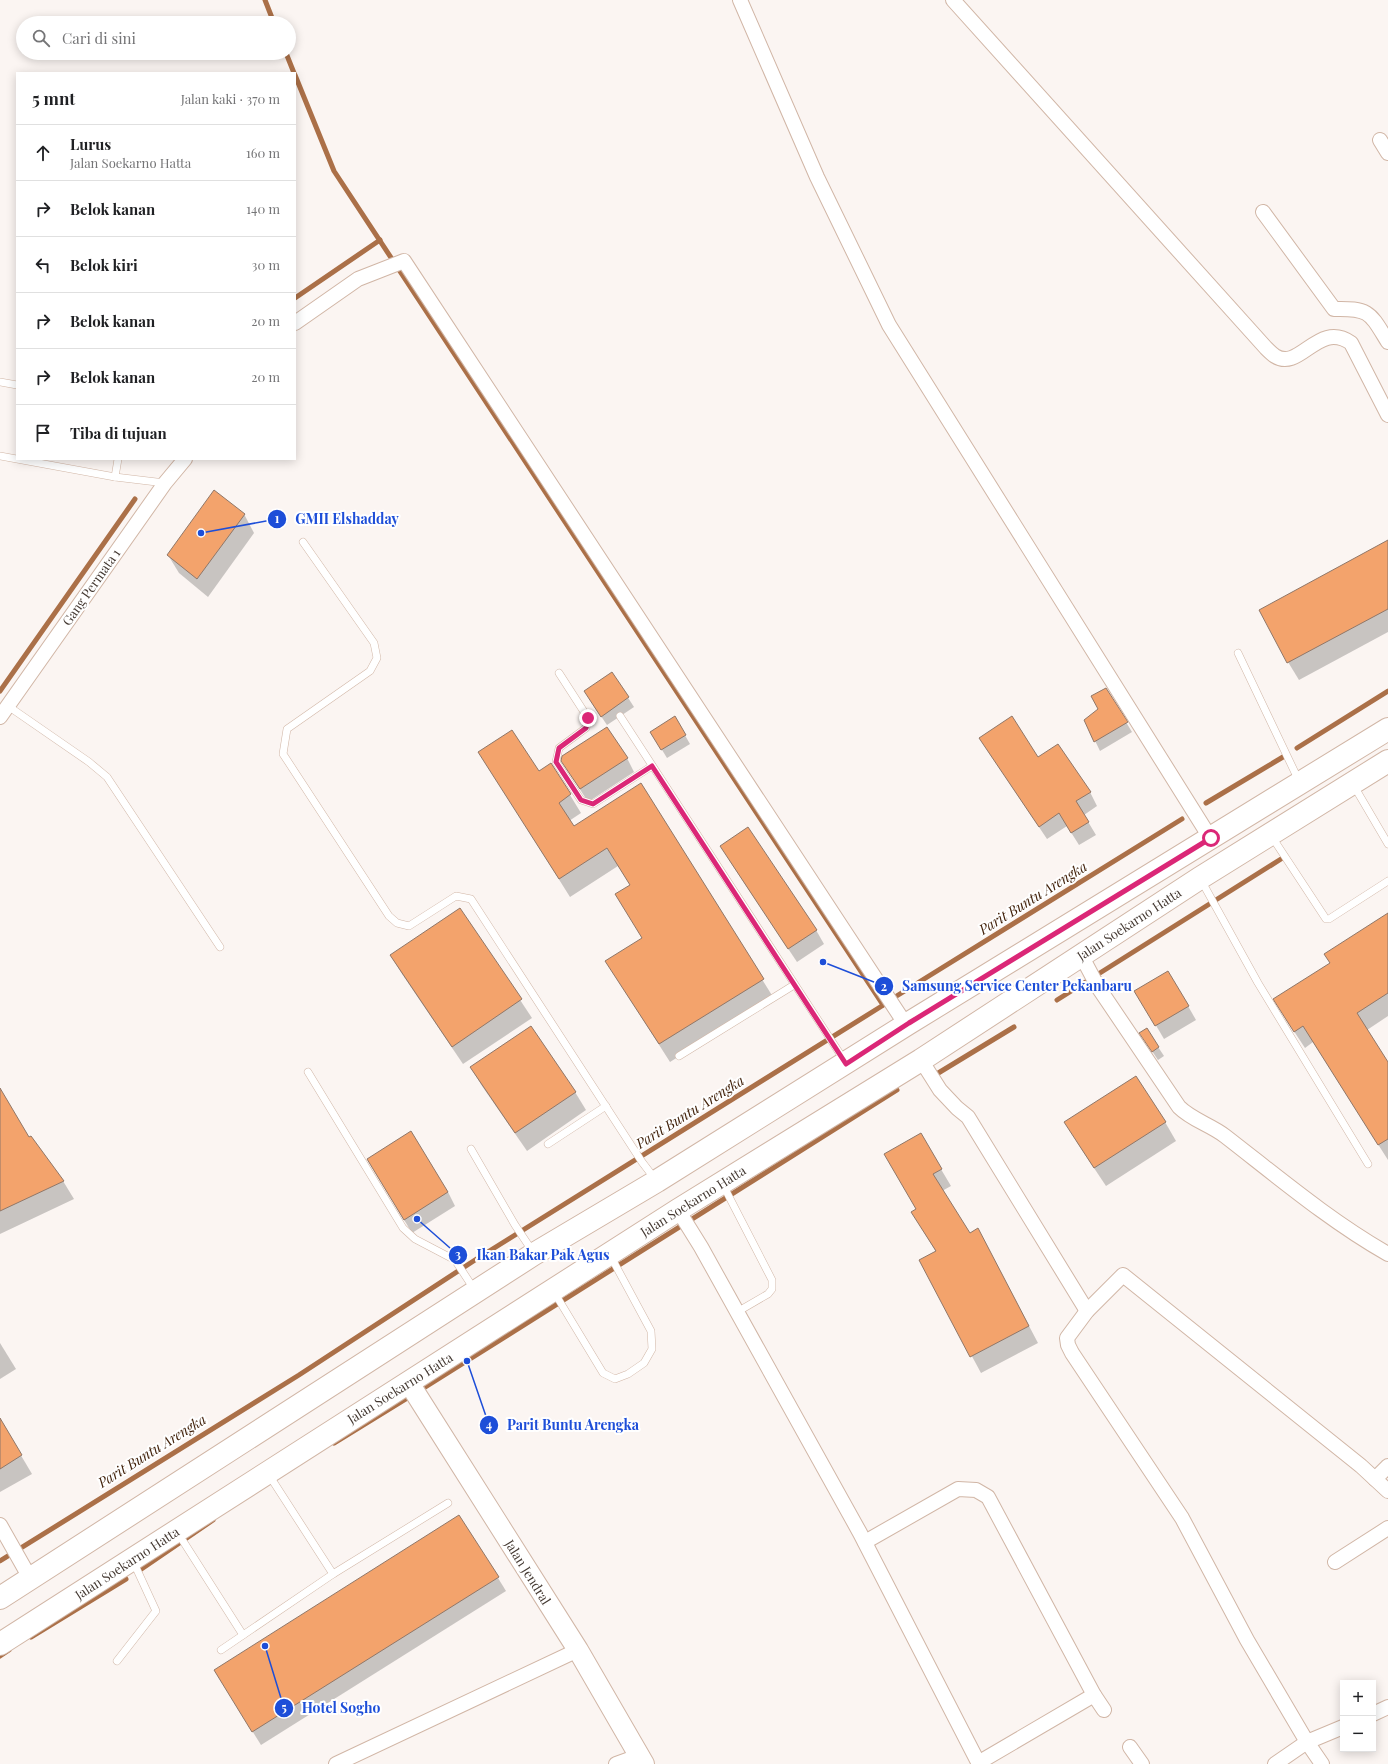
<!DOCTYPE html>
<html lang="id">
<head>
<meta charset="utf-8">
<style>
  :root { --surface:#fff; --page:#f6f6f6; --text:#202124; --muted:#757577; --line:#e0e0e0 }
  body { margin:0; font-family:"Playfair Display",serif; background:var(--page); color:var(--text) }
  .controls { position:absolute; right:12px; bottom:12px; display:grid; overflow:hidden; border-radius:0px; box-shadow:0 2px 10px #0003 }
  .controls button { width:36px; height:36px; display:grid; place-items:center; padding:0; border:0; border-bottom:1px solid var(--line); background:var(--surface); color:var(--text); font:20px sans-serif }
  .stop { position:absolute; width:12px; height:12px; margin:-9px; border:3px solid #db2777; border-radius:50%; background:#fff }
  .stop.end { background:#db2777; border-color:#fff; box-shadow:0 1px 4px #0008 }
  .list { margin:0; padding:0; list-style:none }
  h2 { display:flex; justify-content:space-between; align-items:center; height:52px; margin:0; padding:0 16px; font-size:17px }
  h2 small { font-size:13px; font-weight:400; color:var(--muted) }
  .list li { display:grid; grid-template-columns:26px 1fr auto; gap:12px; align-items:center; box-sizing:border-box; height:56px; padding:0 16px; border-top:1px solid var(--line) }
  .list b { display:block; font-size:15px; white-space:nowrap }
  .list p { margin:0; font-size:13px; white-space:nowrap; color:var(--muted) }
  .list em { font-size:13px; font-style:normal; color:var(--muted) }
  .icon { flex:none; width:22px; height:22px; fill:none; stroke:currentColor; stroke-width:2; stroke-linecap:round; stroke-linejoin:round }
  .map { position:relative; flex:none; width:1388px; height:1764px; overflow:hidden }
  .search { position:absolute; background:var(--surface); box-shadow:0 2px 10px #0003; left:16px; top:16px; width:280px; height:44px; display:flex; align-items:center; gap:10px; box-sizing:border-box; padding:0 14px; border-radius:22px; color:var(--muted); font-size:15px }
  .panel { position:absolute; background:var(--surface); box-shadow:0 2px 10px #0003; left:16px; top:72px; width:280px; height:388px; border-radius:0px }
  .map>svg:first-child { display:block }
  .shadow { fill:#0003 }
  .lines { fill:none; stroke-linecap:round; stroke-linejoin:round }
  .stream { stroke:#ab7048; stroke-width:5 }
  .building { fill:#f3a36c; stroke:#907768 }
  .lane-casing { stroke:#d1b6a6; stroke-width:8 }
  .street-casing { stroke:#d1b6a6; stroke-width:16 }
  .secondary-casing { stroke:#d1b6a6; stroke-width:22 }
  .primary-casing { stroke:#d1b6a6; stroke-width:24 }
  .lane { stroke:#fff; stroke-width:7 }
  .street { stroke:#fff; stroke-width:14 }
  .secondary { stroke:#fff; stroke-width:20 }
  .primary { stroke:#fff; stroke-width:22 }
  .route { stroke:#db2777; stroke-width:5 }
  .labels { text-anchor:middle; stroke-width:4; stroke-linejoin:round; paint-order:stroke }
  .street-label { font-size:13px; fill:#443932; stroke:#fff }
  .water-label { font-size:14px; font-style:italic; fill:#42220b; stroke:#fff }
  .leader { fill:none; stroke:#1d4ed8; stroke-width:1.5 }
  .callout-dot { fill:#1d4ed8; stroke:#fff; stroke-width:1.5 }
  .mark-label { font-size:12px; text-anchor:middle; font-weight:bold; fill:#fff }
  .callout-label { font-size:14px; text-anchor:middle; font-weight:bold; fill:#1d4ed8; stroke:#fff; stroke-width:4; stroke-linejoin:round; paint-order:stroke }
</style>
</head>
<body>
<div class="map">
<svg width="1388" height="1764" viewBox="0 0 1388 1764">
  <rect width="100%" height="100%" fill="#fbf5f2"/>
  <g class="shadow">
    <path d="M244,514L254,533L208,597L179,573L168,555Z"/>
    <path d="M1388,541V632L1299,680L1288,662Z"/>
    <path d="M612,673L634,707L607,725L590,700Z"/>
    <path d="M1106,689L1132,732L1100,751L1085,720L1099,710Z"/>
    <path d="M675,718L690,744L667,758L651,732Z"/>
    <path d="M988,751L1038,758L1090,792L1097,806L1084,815L1096,835L1079,845L1067,826L1047,839Z"/>
    <path d="M479,752L538,772L551,764L581,813L569,821L574,828L641,784L773,997L670,1062L617,979L643,939L631,886L618,866L570,897Z"/>
    <path d="M627,758L634,772L588,802L571,775Z"/>
    <path d="M729,860L816,930L824,944L797,962Z"/>
    <path d="M460,909L532,1018L463,1064L402,974L391,956Z"/>
    <path d="M1388,915V1016L1367,1030L1388,1064V1160L1313,1042L1305,1048L1284,1016L1331,963Z"/>
    <path d="M1144,1005L1188,1006L1196,1020L1164,1039Z"/>
    <path d="M1147,1030L1164,1056L1158,1060L1146,1042Z"/>
    <path d="M471,1068L575,1092L586,1110L527,1151L482,1086Z"/>
    <path d="M0,1090L29,1138L63,1181L74,1199L0,1234Z"/>
    <path d="M1165,1122L1176,1141L1106,1186L1076,1141Z"/>
    <path d="M920,1134L951,1186L942,1191L970,1234L987,1246L1038,1343L981,1373L920,1260L936,1252L922,1229L918,1209Z"/>
    <path d="M376,1173L448,1192L455,1206L412,1233Z"/>
    <path d="M0,1343L16,1369L0,1379Z"/>
    <path d="M0,1420L32,1474L0,1492Z"/>
    <path d="M498,1578L506,1591L261,1745L215,1671Z"/>
  </g>
  <g class="lines">
    <g class="stream">
      <path d="M265,0L274,23"/>
      <path d="M286,53L294,73"/>
      <path d="M295,75L334,171L883,1005"/>
      <path d="M295,298L380,240"/>
      <path d="M0,691L135,499"/>
      <path d="M1297,748L1388,691"/>
      <path d="M1206,803L1283,757"/>
      <path d="M895,997L1182,819"/>
      <path d="M1057,1000L1281,859"/>
      <path d="M935,1075L1014,1027"/>
      <path d="M419,1391L897,1090"/>
      <path d="M334,1443L412,1395"/>
      <path d="M0,1561L299,1375L475,1260L885,1004"/>
      <path d="M140,1570L213,1520"/>
      <path d="M31,1637L126,1579"/>
      <path d="M0,1656L9,1650"/>
    </g>
  </g>
  <g class="building">
    <path d="M214,490L245,514L197,579L167,555Z"/>
    <path d="M1388,540V609L1287,663L1259,610Z"/>
    <path d="M612,672L629,697L601,717L584,691Z"/>
    <path d="M1106,688L1128,722L1094,742L1084,720L1098,709L1091,696Z"/>
    <path d="M675,716L686,735L661,750L650,732Z"/>
    <path d="M1012,716L1038,757L1058,744L1091,792L1076,801L1089,822L1071,833L1059,813L1039,827L979,738Z"/>
    <path d="M607,727L628,758L580,789L561,761L562,756Z"/>
    <path d="M512,730L539,771L551,763L571,794L559,803L574,826L641,783L764,979L659,1044L605,961L642,938L615,894L630,885L607,848L559,879L478,752Z"/>
    <path d="M748,827L817,930L788,949L720,846Z"/>
    <path d="M460,908L522,999L452,1047L390,955Z"/>
    <path d="M1388,913V993L1357,1013L1388,1062V1139L1378,1145L1303,1026L1294,1032L1273,999L1330,963L1324,954Z"/>
    <path d="M1168,971L1189,1006L1155,1026L1134,991Z"/>
    <path d="M531,1026L576,1092L515,1133L470,1067Z"/>
    <path d="M1147,1028L1159,1047L1152,1052L1139,1033Z"/>
    <path d="M1136,1076L1166,1122L1094,1168L1064,1122Z"/>
    <path d="M0,1088L29,1137L31,1136L64,1181L0,1211Z"/>
    <path d="M411,1131L448,1192L404,1220L367,1159Z"/>
    <path d="M921,1133L942,1169L933,1174L970,1233L978,1228L1029,1326L970,1357L919,1260L936,1251L911,1212L916,1209L884,1154Z"/>
    <path d="M0,1418L22,1455L0,1469Z"/>
    <path d="M459,1515L499,1577L252,1732L214,1670Z"/>
  </g>
  <g class="lines">
    <g class="lane-casing">
      <g id="lane">
        <path d="M0,382L17,385"/>
        <path d="M0,456L115,477L165,483"/>
        <path d="M115,477L118,459"/>
        <path d="M303,542L374,643L377,658L370,671L287,729L283,754L389,916L397,923L409,926L456,896L471,899L642,1162L655,1179"/>
        <path d="M1238,653L1299,781"/>
        <path d="M559,673L588,718L586,728L559,748L556,762L581,800L593,804L652,766"/>
        <path d="M8,706L89,762L107,777L220,947"/>
        <path d="M620,716L844,1060"/>
        <path d="M1354,786L1388,844"/>
        <path d="M1272,837L1326,919H1329L1388,881"/>
        <path d="M1201,880L1258,983L1368,1164"/>
        <path d="M679,1056L794,985"/>
        <path d="M308,1072L403,1228L415,1239L455,1260L474,1289"/>
        <path d="M548,1144L606,1106"/>
        <path d="M471,1149L515,1225L533,1252"/>
        <path d="M723,1185L772,1280V1289L768,1294L737,1312"/>
        <path d="M554,1292L603,1373L615,1379L628,1374L644,1363L652,1349L651,1331L610,1255"/>
        <path d="M269,1475L333,1574"/>
        <path d="M183,1541L243,1635"/>
        <path d="M221,1650L333,1574L448,1503"/>
        <path d="M117,1661L156,1611L133,1561"/>
      </g>
    </g>
    <g class="street-casing">
      <g id="street">
        <path d="M740,0L817,177L889,325L1211,839"/>
        <path d="M953,0L1266,348C1269,351 1272,354 1275,356C1300,372 1318,320 1351,343L1388,415"/>
        <path d="M1380,140L1388,153"/>
        <path d="M1263,212L1334,309C1370,308 1370,313 1388,342"/>
        <path d="M295,323L358,279L404,261L906,1025"/>
        <path d="M0,717L165,483L185,459"/>
        <path d="M1081,955L1098,987L1179,1107C1192,1120 1211,1125 1225,1136C1278,1177 1330,1221 1388,1254"/>
        <path d="M921,1060L940,1090L957,1108L968,1117L1087,1311"/>
        <path d="M678,1210L701,1247L860,1533L979,1764"/>
        <path d="M1375,1479L1388,1466"/>
        <path d="M0,1525L30,1578"/>
        <path d="M865,1542L958,1489L976,1490L988,1497L1094,1695L1104,1710"/>
        <path d="M1335,1562L1388,1528"/>
        <path d="M1373,1714L1388,1707"/>
        <path d="M1130,1747L1142,1764"/>
        <path d="M978,1763L1094,1695"/>
        <path d="M336,1764L578,1650"/>
        <path d="M616,1764L638,1756"/>
        <path d="M1275,1764L1307,1742L1343,1727"/>
        <path d="M1322,1764L1307,1742L1247,1640L1182,1518L1072,1353L1068,1345L1067,1338L1087,1311L1123,1275L1361,1466L1388,1491"/>
      </g>
    </g>
    <g class="secondary-casing">
      <path id="secondary" d="M409,1383L578,1650L644,1764"/>
    </g>
    <g class="primary-casing">
      <g id="primary">
        <path d="M0,1598L534,1254L657,1181L909,1023L1388,729"/>
        <path d="M0,1644L678,1210L921,1060L1200,878L1388,761"/>
      </g>
    </g>
    <use href="#lane" class="lane"/>
    <use href="#street" class="street"/>
    <use href="#secondary" class="secondary"/>
    <use href="#primary" class="primary"/>
  </g>
  <g class="lines">
    <path class="route" d="M588,718L586,728L559,748L556,762L581,800L593,804L652,766L846,1064L909,1023L1211,838"/>
  </g>
  <g class="labels">
    <g class="street-label">
      <text transform="translate(91 587) rotate(-55)" y="5">Gang Permata 1</text>
      <text transform="translate(1129 924) rotate(-33)" y="5">Jalan Soekarno Hatta</text>
      <text transform="translate(693 1201) rotate(-32)" y="5">Jalan Soekarno Hatta</text>
      <text transform="translate(400 1388) rotate(-32)" y="5">Jalan Soekarno Hatta</text>
      <text transform="translate(127 1563) rotate(-33)" y="5">Jalan Soekarno Hatta</text>
      <text transform="translate(528 1572) rotate(58)" y="5">Jalan Jendral</text>
    </g>
    <g class="water-label">
      <text transform="translate(1033 898) rotate(-32)" y="5">Parit Buntu Arengka</text>
      <text transform="translate(690 1112) rotate(-32)" y="5">Parit Buntu Arengka</text>
      <text transform="translate(152 1451) rotate(-32)" y="5">Parit Buntu Arengka</text>
    </g>
  </g>
  <path class="leader" d="M201 533L277 519M823 962L884 986M417 1219L458 1255M467 1361L489 1425M265 1646L284 1708"/>
  <g class="callout-dot">
    <circle cx="201" cy="533" r="4"/>
    <circle cx="823" cy="962" r="4"/>
    <circle cx="417" cy="1219" r="4"/>
    <circle cx="467" cy="1361" r="4"/>
    <circle cx="265" cy="1646" r="4"/>
    <circle cx="277" cy="519" r="10"/>
    <circle cx="884" cy="986" r="10"/>
    <circle cx="458" cy="1255" r="10"/>
    <circle cx="489" cy="1425" r="10"/>
    <circle cx="284" cy="1708" r="10"/>
  </g>
  <g class="mark-label">
    <text x="277" y="523">1</text>
    <text x="884" y="991">2</text>
    <text x="458" y="1259">3</text>
    <text x="489" y="1429">4</text>
    <text x="284" y="1712">5</text>
  </g>
  <g class="callout-label">
    <text x="347" y="524">GMII Elshadday</text>
    <text x="1017" y="991">Samsung Service Center Pekanbaru</text>
    <text x="543" y="1260">Ikan Bakar Pak Agus</text>
    <text x="573" y="1430">Parit Buntu Arengka</text>
    <text x="341" y="1713">Hotel Sogho</text>
  </g>
</svg>
<div class="controls">
<button>+</button>
<button>−</button>
</div>
<div class="stop" style="left:1211px;top:838px"></div>
<div class="stop end" style="left:588px;top:718px"></div>
<div class="search"><svg class="icon" aria-label="search" viewBox="0 0 24 24"><circle cx="10" cy="10" r="6"/><path d="M15 15l6 6"/></svg>Cari di sini</div>
<section class="panel">
<h2>5 mnt<small>Jalan kaki · 370 m</small></h2>
<ul class="list">
<li><svg class="icon" aria-label="ahead" viewBox="0 0 24 24"><path d="M12 20V5M6 11l6-6 6 6"/></svg><div><b>Lurus</b><p>Jalan Soekarno Hatta</p></div><em>160 m</em></li>
<li><svg class="icon" aria-label="right" viewBox="0 0 24 24"><path d="M7 20v-9h11M14 6l5 5-5 5"/></svg><div><b>Belok kanan</b></div><em>140 m</em></li>
<li><svg class="icon" aria-label="left" viewBox="0 0 24 24"><path d="M17 20v-9H6M10 6l-5 5 5 5"/></svg><div><b>Belok kiri</b></div><em>30 m</em></li>
<li><svg class="icon" aria-label="right" viewBox="0 0 24 24"><path d="M7 20v-9h11M14 6l5 5-5 5"/></svg><div><b>Belok kanan</b></div><em>20 m</em></li>
<li><svg class="icon" aria-label="right" viewBox="0 0 24 24"><path d="M7 20v-9h11M14 6l5 5-5 5"/></svg><div><b>Belok kanan</b></div><em>20 m</em></li>
<li><svg class="icon" aria-label="arrive" viewBox="0 0 24 24"><path d="M6 21V4h12l-3 4 3 4H6"/></svg><div><b>Tiba di tujuan</b></div></li>
</ul>
</section>
</div>
</body>
</html>
